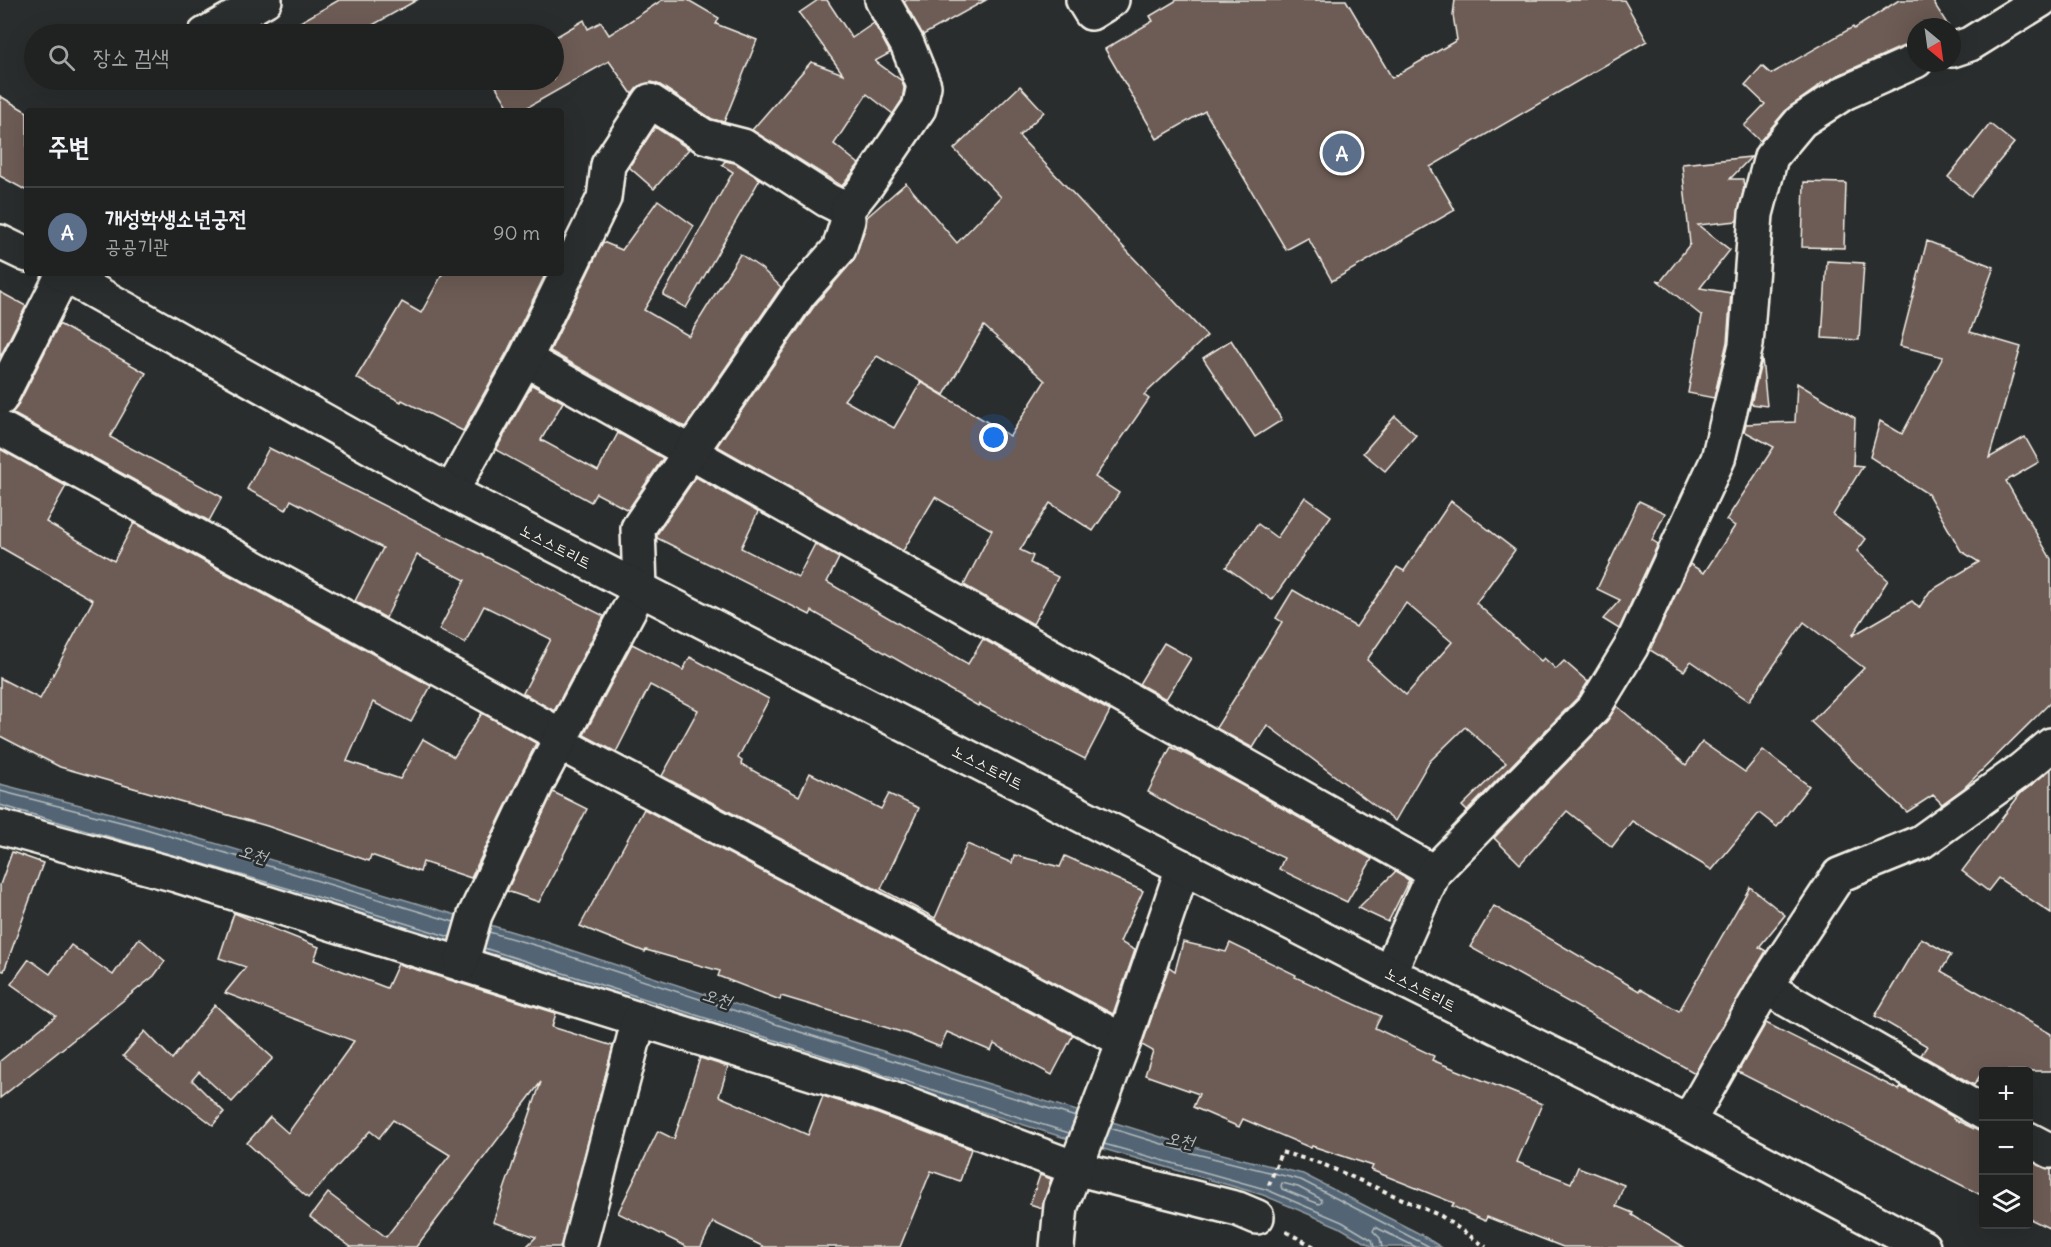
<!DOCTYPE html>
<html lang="ko">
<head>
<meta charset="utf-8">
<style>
  :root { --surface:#202222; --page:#2d2f2f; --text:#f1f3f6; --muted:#a2a4a5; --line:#3d3f40; --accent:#0b8043 }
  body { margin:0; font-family:Delius,"Poor Story",sans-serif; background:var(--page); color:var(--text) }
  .controls { position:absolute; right:18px; bottom:18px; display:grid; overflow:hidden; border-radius:6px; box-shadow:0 6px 24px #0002 }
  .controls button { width:54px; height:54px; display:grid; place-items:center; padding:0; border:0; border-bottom:2px solid var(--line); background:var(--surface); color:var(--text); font:30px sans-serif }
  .compass { position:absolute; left:1907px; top:18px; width:54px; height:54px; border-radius:50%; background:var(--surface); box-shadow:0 6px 24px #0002; rotate:151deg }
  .you { position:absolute; left:994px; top:438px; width:21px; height:21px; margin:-15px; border:4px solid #fff; border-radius:50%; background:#1a73e8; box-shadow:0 0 0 9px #1a73e833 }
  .badge { display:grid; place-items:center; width:39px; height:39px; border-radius:50%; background:var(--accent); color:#fff; font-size:20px; font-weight:700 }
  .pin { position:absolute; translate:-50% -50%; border:3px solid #fff; box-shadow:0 2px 6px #0006 }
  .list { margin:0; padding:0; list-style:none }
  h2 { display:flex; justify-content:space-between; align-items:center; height:78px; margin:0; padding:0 24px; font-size:26px }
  h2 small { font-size:20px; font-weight:400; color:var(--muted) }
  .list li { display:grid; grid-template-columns:39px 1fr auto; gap:18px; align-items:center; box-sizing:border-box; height:90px; padding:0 24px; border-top:2px solid var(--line) }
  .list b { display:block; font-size:22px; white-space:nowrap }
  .list p { margin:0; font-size:20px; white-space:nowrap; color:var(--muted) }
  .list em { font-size:20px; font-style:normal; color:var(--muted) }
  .icon { flex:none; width:33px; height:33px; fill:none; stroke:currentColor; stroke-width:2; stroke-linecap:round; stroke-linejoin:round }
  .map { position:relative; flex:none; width:2051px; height:1247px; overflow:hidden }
  .search { position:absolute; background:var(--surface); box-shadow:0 6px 24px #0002; left:24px; top:24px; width:540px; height:66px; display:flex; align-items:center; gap:15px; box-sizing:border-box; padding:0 21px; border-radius:33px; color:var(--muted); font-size:22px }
  .panel { position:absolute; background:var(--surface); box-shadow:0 6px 24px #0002; left:24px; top:108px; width:540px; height:168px; border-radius:6px }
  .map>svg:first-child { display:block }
  .water { fill:#526575; stroke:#939da3; stroke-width:1.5 }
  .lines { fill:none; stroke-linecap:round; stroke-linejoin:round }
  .shore { stroke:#b3b9ba; stroke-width:1.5 }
  .building { fill:#6d5c54; stroke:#f4f1e8; stroke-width:1.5; fill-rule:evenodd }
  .minor-casing { stroke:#f4f1e8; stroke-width:38 }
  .major-casing { stroke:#f4f1e8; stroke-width:38 }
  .path { stroke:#f4f1e8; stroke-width:4; stroke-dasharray:4.5 4.5; stroke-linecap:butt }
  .minor { stroke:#2a2d2e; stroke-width:33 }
  .major { stroke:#2a2d2e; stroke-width:33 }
  .labels { text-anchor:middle; stroke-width:5; stroke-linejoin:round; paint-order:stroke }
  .street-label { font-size:16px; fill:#f4f1e8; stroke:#2a2d2e }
  .water-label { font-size:18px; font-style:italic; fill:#b3b9ba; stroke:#2a2d2e }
</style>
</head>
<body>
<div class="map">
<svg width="2051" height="1247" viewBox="0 0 2051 1247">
  <rect width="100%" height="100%" fill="#2a2d2e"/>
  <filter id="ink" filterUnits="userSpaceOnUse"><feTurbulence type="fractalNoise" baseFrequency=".0167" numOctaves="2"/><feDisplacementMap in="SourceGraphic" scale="12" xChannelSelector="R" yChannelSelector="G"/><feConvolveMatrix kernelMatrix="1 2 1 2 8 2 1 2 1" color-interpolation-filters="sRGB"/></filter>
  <g filter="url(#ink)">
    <path class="water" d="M0,784L137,820L540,940L802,1026L1190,1146L1303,1174L1420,1234L1441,1247H1373L1339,1227L1263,1195L1062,1137L708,1025L21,817L0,810Z"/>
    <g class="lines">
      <g class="shore">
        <path d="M0,791L136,826L454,922"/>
        <path d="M0,805L352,907L450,937"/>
        <path d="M489,932L538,946L800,1032L1076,1117"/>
        <path d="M484,948L1069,1133"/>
        <path d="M1110,1128L1188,1152L1301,1180L1430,1247"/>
        <path d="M1104,1144L1265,1189L1342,1222L1372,1240L1374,1247"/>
        <path d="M1282,1183L1298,1187L1321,1199L1322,1202L1319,1204L1282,1189L1281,1186Z"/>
        <path d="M1382,1247L1380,1238L1373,1231L1375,1227L1416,1247"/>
      </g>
    </g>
    <g class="building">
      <path d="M339,0H417L357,34H279Z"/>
      <path d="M662,0H688L719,18L716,24L757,40L724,122L712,119L660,85L652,82L641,85L632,94L609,61L521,111H511L492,80H554V38L584,20L588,29L601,22L609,35Z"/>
      <path d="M818,0H827L852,38L874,23L890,53L875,61L902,81L904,88L902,100L893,114L867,94L834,144L859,164L842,186L752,130L811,62L843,74L799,13Z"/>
      <path d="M907,0H986L923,35L904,2Z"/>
      <path d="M1177,0H1346L1392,78L1457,40L1453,15L1455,0H1624L1647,41L1430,167L1455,210L1332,281L1308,238L1286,250L1205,111L1157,139L1105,49L1153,21L1150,16Z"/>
      <path d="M1899,0H1932L1949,27H1916V43L1908,44L1836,76L1824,84L1823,82L1815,89L1787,109L1760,141L1744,126L1765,104L1745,85L1762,66L1771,74L1853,27L1854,29Z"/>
      <path d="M1020,86L1044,112L1019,136L1207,336L1144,395L1149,399L1095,477L1119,493L1093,531L1050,503L1020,550L1033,556L1030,563L1058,577L1033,624L964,585L992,530L935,497L903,551L717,446L815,305L853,261L866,226L867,217L906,183L957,243L1001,197L954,149ZM984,326L1045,381L1010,436L921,382L894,428L844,400L877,356L944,395Z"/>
      <path d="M0,96L27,112V191L0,176Z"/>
      <path d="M1990,124L2014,143L1971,196L1948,177Z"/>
      <path d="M655,127L689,149L654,189L629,167Z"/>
      <path d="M1751,157L1730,179H1743L1744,187L1737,221L1698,225L1730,250L1700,288L1731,293L1727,342L1714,398L1688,393L1702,316L1657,280L1661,281L1690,244L1682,164Z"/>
      <path d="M725,161L735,163L760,179L686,308L663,295L733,172L722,165Z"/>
      <path d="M1804,182L1846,183L1844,248L1802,247Z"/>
      <path d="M658,200L694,226L644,310L689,336L740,254L762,269L781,287L685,427L550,351L603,242L622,250Z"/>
      <path d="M1927,241L1994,267L1970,332L2021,347L1989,458L2025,437L2039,462L2006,481L2051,559V702L1964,788L1942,804L1933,795L1907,812L1811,722L1864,668L1804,622L1749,701L1691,661L1684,671L1650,650L1690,564L1704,573L1735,526L1726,520L1774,447L1744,431L1746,424L1795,422L1797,383L1855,418L1853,465L1863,466L1833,515L1866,539L1857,551L1888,580L1852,636L1912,601L1919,608L1930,591L1979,562L1961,551L1928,494L1870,457L1880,421L1902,434L1943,357L1900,346Z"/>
      <path d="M1827,261L1864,263L1859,340L1822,338Z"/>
      <path d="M443,273H546L508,350L463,431L402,400L401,402L356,378L402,302L421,313Z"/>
      <path d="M0,292L26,306L0,357Z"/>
      <path d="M59,324L146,373L110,437L222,497L209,521L12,413L17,407Z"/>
      <path d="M1231,340L1282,420L1255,437L1203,358Z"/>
      <path d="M1762,359L1767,406L1751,404Z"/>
      <path d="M532,385L563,402L541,440L598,471L618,433L663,458L628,510L596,493L591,502L496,450Z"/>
      <path d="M1395,416L1416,435L1385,471L1363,453Z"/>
      <path d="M269,448L604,616L554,711L523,693L551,639L484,606L465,643L439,630L465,580L417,555L386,618L355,601L383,548L291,500L286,510L247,489Z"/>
      <path d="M0,449L66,486L46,522L114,561L134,523L431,686L411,722L373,702L347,761L400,779L423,739L454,757L482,713L536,743L471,878L423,862L420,872L371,855L369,861L267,826L60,767L0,736V678L40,699L93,600L0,547Z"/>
      <path d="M696,477L758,512L741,548L798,577L815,544L839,558L827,582L968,664L983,639L1110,711L1085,759L979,704L978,706L812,611L810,615L657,538V534Z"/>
      <path d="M1305,497L1331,516L1272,600L1226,567L1258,524L1277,538Z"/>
      <path d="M1451,501L1515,550L1476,603L1541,661L1544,658L1556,669L1564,661L1588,682L1579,696L1467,811L1462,806L1506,763L1465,727L1429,762L1395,821L1267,725L1253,748L1216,728L1282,622L1276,618L1293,590L1356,627L1397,567L1404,571ZM1406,603L1452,642L1406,695L1367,660Z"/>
      <path d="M1639,501L1665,513L1652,540L1658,544L1619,629L1603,619L1620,600L1597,589Z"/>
      <path d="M1164,643L1191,658L1166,699L1139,684Z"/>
      <path d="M632,644L683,670L690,657L769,699L738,758L742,761L741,764L799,796L810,773L881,809L889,794L919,808L881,889L935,918L967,844L1012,863L1014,855L1060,867L1065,856L1143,891L1120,942L1135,950L1113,1014L662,776L698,710L650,685L616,752L584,735Z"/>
      <path d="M1617,706L1686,765L1702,742L1745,772L1763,750L1809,786L1777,827L1759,813L1712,870L1632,821L1612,847L1567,811L1520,864L1494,838L1607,721Z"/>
      <path d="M1171,747L1197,760L1372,859L1347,902L1279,869L1284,858L1178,809L1148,792Z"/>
      <path d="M2051,769V913L1998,878L1988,891L1962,871L2021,793Z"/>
      <path d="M553,792L587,809L539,902L507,891Z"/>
      <path d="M644,809L1073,1035L1052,1075L994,1044L991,1051L947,1032L940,1047L908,1034L781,996L780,1000L718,976L720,971L646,950L645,952L580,926Z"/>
      <path d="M12,852L43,863L4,971L0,970V885Z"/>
      <path d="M1395,872L1409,880L1388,922L1358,908Z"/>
      <path d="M1750,887L1785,915L1759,947L1766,951L1695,1073L1470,947L1494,906L1639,991L1640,989L1679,1011Z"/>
      <path d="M234,913L319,947L314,960L387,988L398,964L556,1013L552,1027L613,1046L561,1247H526L536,1237L493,1222L541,1082L416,1247H351L310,1217L328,1193L386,1237L450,1155L393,1120L379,1138L370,1131L308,1198L247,1143L270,1117L288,1133L354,1041L225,993L246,967L219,958Z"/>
      <path d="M139,938L165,961L154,976L0,1098V1061L56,1016L11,984L29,959L50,974L71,945L113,975Z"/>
      <path d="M1921,938L1951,955L1941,971L2051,1034V1071H1983L1974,1085L1921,1055L1927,1046L1875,1016Z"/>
      <path d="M1183,942L1226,952L1230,943L1296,975L1295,977L1381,1016L1375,1028L1434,1056L1432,1060L1542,1104L1517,1162L1571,1183L1578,1167L1624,1185L1616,1206L1633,1213L1632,1215L1684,1247H1563L1487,1217L1485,1221L1452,1206L1454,1203L1371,1170L1373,1166L1312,1146L1311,1148L1243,1119L1239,1127L1193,1107L1199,1094L1145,1075L1153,1051L1142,1045L1169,967L1175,971Z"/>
      <path d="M215,1005L273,1058L232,1102L199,1072L192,1080L224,1112L213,1125L123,1056L145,1031L172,1059Z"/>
      <path d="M1766,1023L1899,1090L1901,1087L1953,1117V1119L1983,1133V1196L1738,1072Z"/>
      <path d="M700,1058L728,1067L719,1096L808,1135L823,1096L873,1112L971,1149L960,1181L931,1171L900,1247H764L713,1222L701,1247H687L618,1213L658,1131L674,1139Z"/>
      <path d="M2028,1160L2051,1170V1229L2028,1218Z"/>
      <path d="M1040,1175L1051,1179L1042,1208L1030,1204Z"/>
    </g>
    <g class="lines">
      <g class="minor-casing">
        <g id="minor">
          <path d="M1083,0L1091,13L1112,0"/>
          <path d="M205,34L265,0"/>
          <path d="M1952,50L1970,44L2041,0"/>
          <path d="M525,359L1434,872"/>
          <path d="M0,399L63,274"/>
          <path d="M0,428L549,729L559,743L1124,1041"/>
          <path d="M451,492L525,359L604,198L608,165L650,101L704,136L743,146L827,200L847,210"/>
          <path d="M0,827L176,875L879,1094L1075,1168L1238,1209L1257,1217"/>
          <path d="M461,964L475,915L537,783L640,589L638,528L800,293L839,249L848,220L847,210L867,185L919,108L924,86L907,44L882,0"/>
          <path d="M1389,973L1434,872L1594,708L1631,647L1718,459L1746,345L1756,214L1771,157L1801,121L1844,93L1916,61"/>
          <path d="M1765,987L1984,1113"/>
          <path d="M1688,1122L1765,987L1839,875L1921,842L2021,770L2051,745"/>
          <path d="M2028,1139L2051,1151"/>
          <path d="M579,1247L639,1019"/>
          <path d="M1057,1247L1061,1206L1124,1041L1183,867"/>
        </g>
      </g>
      <g class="major-casing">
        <g id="major">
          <path d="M0,242L27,255"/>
          <path d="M61,273L451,492L1389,973L1688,1122L1923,1247"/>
        </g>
      </g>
      <g class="path">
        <path d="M1269,1185L1281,1152L1320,1163L1441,1216L1486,1247"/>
        <path d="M1286,1232L1315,1247"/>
      </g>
      <use href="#minor" class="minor"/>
      <use href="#major" class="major"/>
    </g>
  </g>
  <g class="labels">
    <g class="street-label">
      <text transform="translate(556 546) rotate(27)" y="6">노스스트리트</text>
      <text transform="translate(988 767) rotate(27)" y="6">노스스트리트</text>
      <text transform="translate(1421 989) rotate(27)" y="6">노스스트리트</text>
    </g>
    <g class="water-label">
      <text transform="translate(253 854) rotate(17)" y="6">오천</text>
      <text transform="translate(717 998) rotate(18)" y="6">오천</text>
      <text transform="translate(1180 1140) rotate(11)" y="6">오천</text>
    </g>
  </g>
</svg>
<div class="controls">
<button>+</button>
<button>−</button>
<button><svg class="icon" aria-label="layers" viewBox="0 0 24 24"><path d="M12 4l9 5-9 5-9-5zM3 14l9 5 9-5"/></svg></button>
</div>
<svg class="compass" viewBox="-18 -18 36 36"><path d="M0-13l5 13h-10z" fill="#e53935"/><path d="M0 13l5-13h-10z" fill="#a2a4a5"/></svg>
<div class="you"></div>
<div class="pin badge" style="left:1342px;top:153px;background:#5c6f8a">A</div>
<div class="search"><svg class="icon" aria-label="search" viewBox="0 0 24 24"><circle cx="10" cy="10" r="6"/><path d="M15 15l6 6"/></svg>장소 검색</div>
<section class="panel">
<h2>주변<small></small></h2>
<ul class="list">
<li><span class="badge" style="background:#5c6f8a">A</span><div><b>개성학생소년궁전</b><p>공공기관</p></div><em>90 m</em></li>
</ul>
</section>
</div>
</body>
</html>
